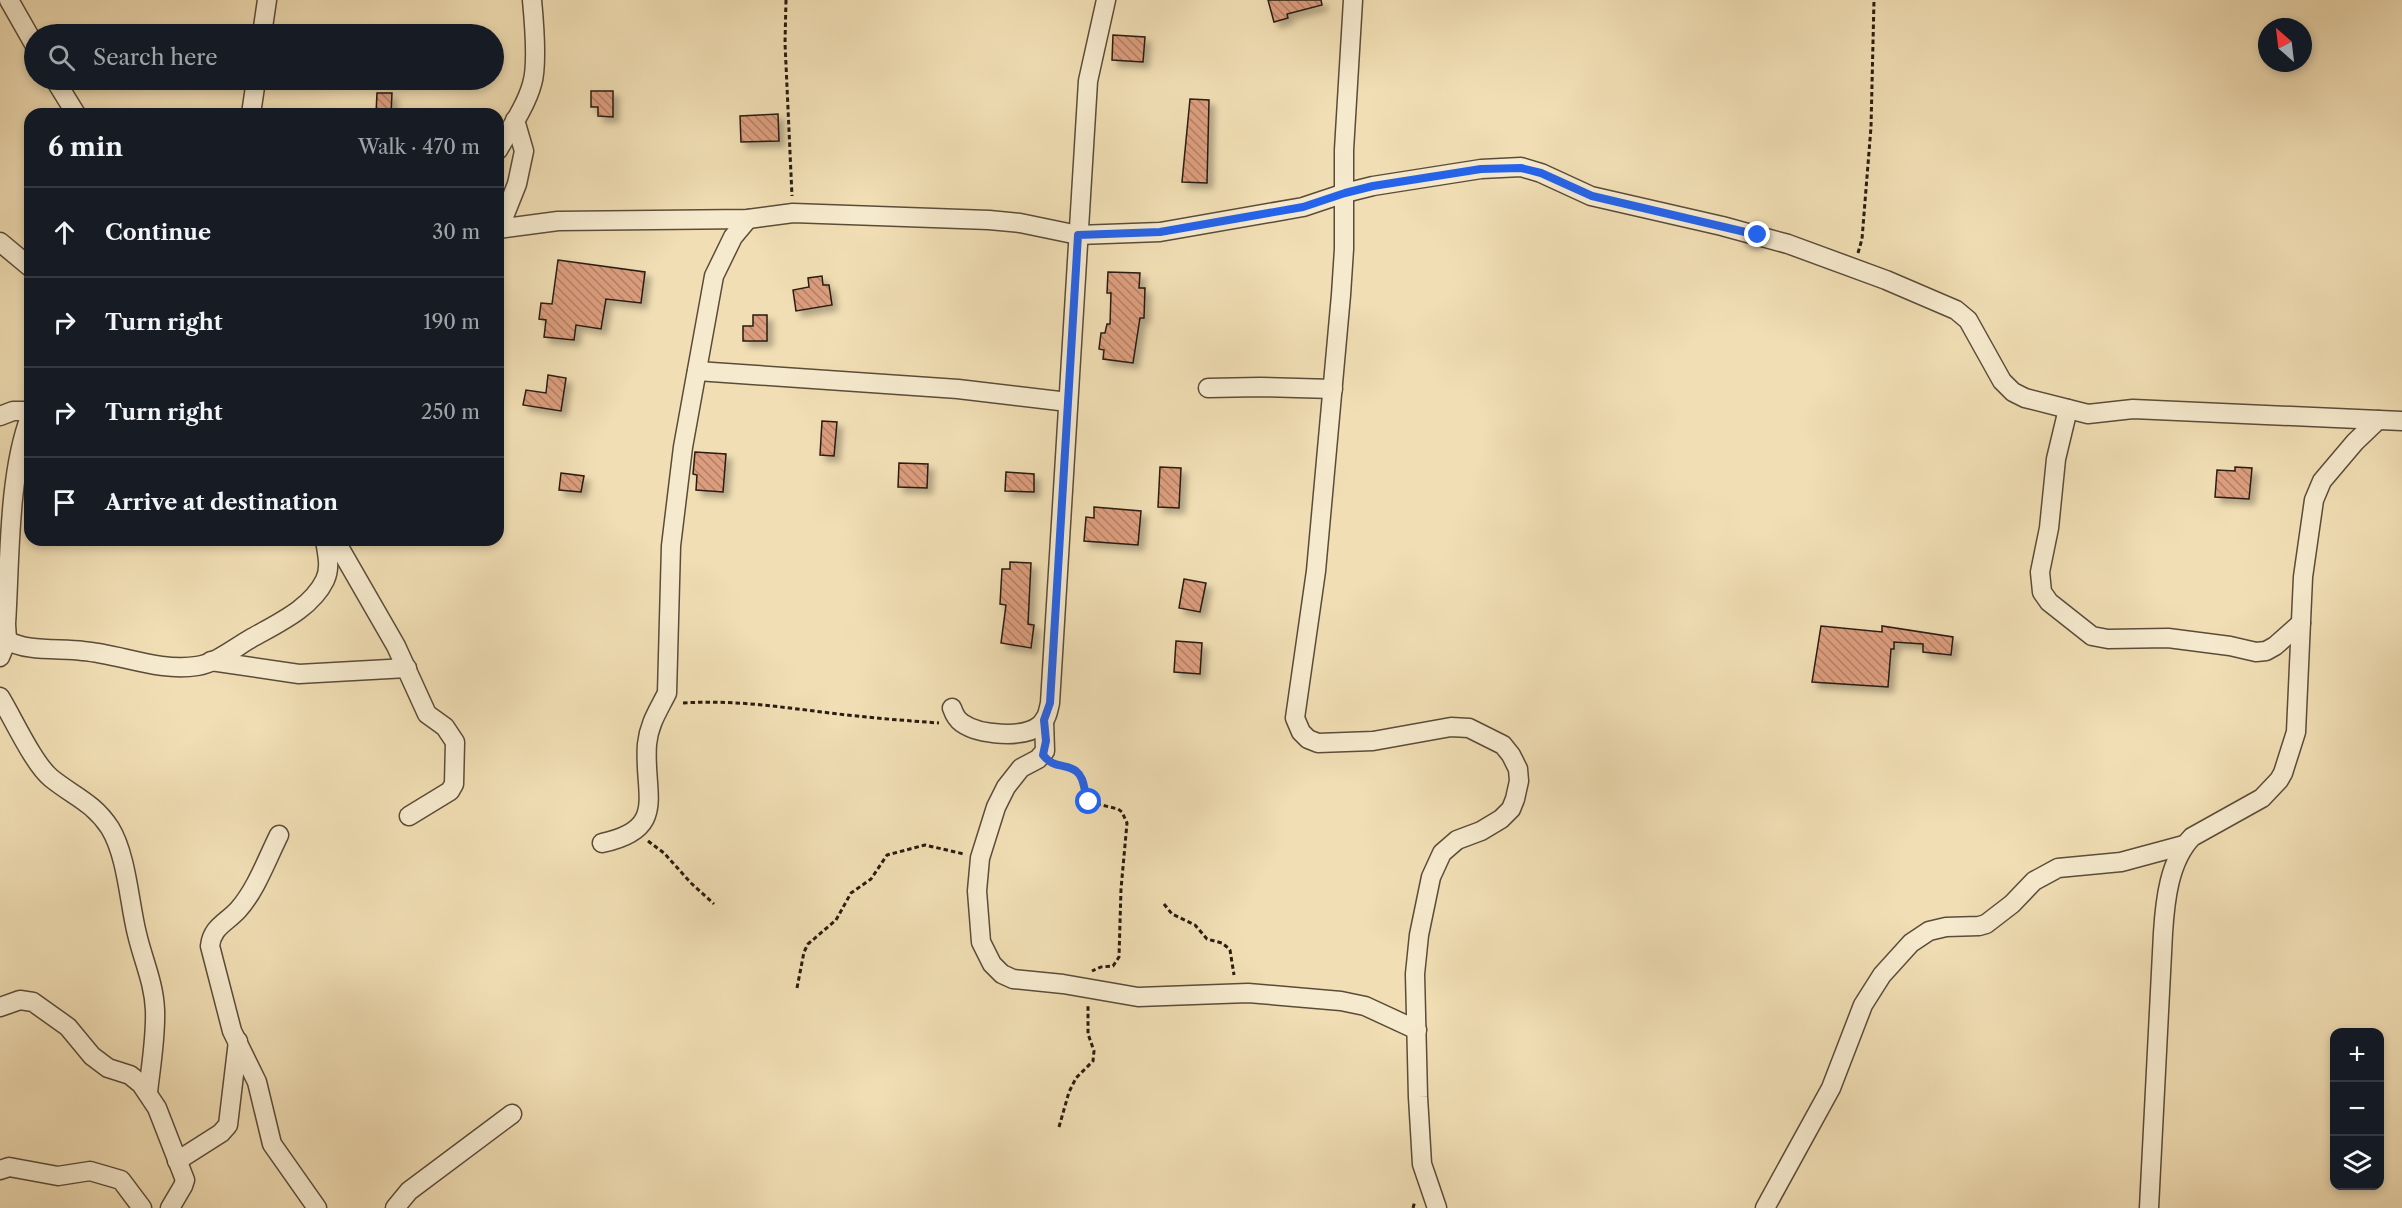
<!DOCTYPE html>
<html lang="en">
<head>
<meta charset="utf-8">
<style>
  :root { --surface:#171b24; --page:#20242c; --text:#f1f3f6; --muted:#9ea1a6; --line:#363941 }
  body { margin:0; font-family:"Libre Caslon Text",serif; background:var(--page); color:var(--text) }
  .controls { position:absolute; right:18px; bottom:18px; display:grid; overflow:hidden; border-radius:12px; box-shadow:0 3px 9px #0003 }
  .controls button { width:54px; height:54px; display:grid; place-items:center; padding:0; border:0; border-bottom:2px solid var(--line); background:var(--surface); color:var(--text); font:30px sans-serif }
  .compass { position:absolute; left:2258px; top:18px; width:54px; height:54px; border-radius:50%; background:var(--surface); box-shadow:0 3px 9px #0003; rotate:332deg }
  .stop { position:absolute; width:18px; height:18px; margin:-14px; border:4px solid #2563eb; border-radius:50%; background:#fff }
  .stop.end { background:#2563eb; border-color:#fff; box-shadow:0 2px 6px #0008 }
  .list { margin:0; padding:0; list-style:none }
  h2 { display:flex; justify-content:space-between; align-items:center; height:78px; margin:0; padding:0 24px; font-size:26px }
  h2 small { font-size:20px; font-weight:400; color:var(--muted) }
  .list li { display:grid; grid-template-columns:39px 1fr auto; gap:18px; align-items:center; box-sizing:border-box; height:90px; padding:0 24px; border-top:2px solid var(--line) }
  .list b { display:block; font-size:22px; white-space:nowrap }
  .list em { font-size:20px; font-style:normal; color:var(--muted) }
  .icon { flex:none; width:33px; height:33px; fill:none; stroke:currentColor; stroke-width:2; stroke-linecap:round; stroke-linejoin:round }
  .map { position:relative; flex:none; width:2402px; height:1208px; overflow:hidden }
  .search { position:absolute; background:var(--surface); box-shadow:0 3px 9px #0003; left:24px; top:24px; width:480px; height:66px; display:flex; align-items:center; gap:15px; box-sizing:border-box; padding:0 21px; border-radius:33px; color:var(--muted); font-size:22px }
  .panel { position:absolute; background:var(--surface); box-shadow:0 3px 9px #0003; left:24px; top:108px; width:480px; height:438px; border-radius:18px }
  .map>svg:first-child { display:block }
  .building { fill:url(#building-back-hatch); stroke:#291c12; stroke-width:1.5; filter:url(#shadow) }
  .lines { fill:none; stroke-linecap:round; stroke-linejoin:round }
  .minor-casing { stroke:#5b4c3a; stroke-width:21 }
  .path { stroke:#291c12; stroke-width:3; stroke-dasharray:4.5 3; stroke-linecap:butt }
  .minor { stroke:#f6eace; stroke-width:18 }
  .route { stroke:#2563eb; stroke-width:8 }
</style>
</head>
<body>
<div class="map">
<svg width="2402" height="1208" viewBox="0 0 2402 1208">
  <defs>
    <pattern id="building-back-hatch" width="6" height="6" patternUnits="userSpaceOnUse" patternTransform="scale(1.5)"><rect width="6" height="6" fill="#db9d7d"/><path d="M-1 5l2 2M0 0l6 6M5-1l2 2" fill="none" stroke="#b27f65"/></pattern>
    <filter id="shadow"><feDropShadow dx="5.5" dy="5.5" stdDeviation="3" flood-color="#0004"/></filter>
  </defs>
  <rect width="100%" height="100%" fill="#f1deb4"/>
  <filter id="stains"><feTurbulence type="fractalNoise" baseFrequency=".00333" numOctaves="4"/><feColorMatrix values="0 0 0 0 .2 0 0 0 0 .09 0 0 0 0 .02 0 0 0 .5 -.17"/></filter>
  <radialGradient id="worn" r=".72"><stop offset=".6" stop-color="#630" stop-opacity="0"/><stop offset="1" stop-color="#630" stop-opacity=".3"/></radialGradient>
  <g class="building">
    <path d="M1268,0H1321L1322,5L1287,14L1288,18L1274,22Z"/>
    <path d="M1113,35L1145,37L1143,62L1112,60Z"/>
    <path d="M591,91H613V117L598,116V107H591Z"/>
    <path d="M377,93H392L391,114H376Z"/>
    <path d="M1190,99L1209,100L1207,183L1182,182Z"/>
    <path d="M778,114L779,141L741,142L740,116Z"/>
    <path d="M558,260L645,272L641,303L606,299L601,329L576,325L574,340L544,337L546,320L539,319L541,303L552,304Z"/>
    <path d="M1108,272L1140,273L1139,288H1145L1144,318H1140L1133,363L1103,359L1104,350L1099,349L1101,333H1105L1107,324H1110L1111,293H1107Z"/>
    <path d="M822,276L823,285H829L832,305L796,311L793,290L809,287L808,278Z"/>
    <path d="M753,315H767V341H743V326H753Z"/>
    <path d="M548,375L566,378L561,411L523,405L526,390L546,393Z"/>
    <path d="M822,421L837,422L834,456L820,455Z"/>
    <path d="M695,452L726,454L723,492L696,490L697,475L693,474Z"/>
    <path d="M899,463L928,464L927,488L898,487Z"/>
    <path d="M1160,467L1181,468L1179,508L1158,507Z"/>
    <path d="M2235,467L2252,468L2249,499L2215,497L2217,470L2235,471Z"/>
    <path d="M1006,472L1034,474V492L1005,491Z"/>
    <path d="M561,473L584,476L581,492L559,490Z"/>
    <path d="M1094,507L1141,511L1138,545L1084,541L1086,517L1094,518Z"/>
    <path d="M1010,562L1031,563L1028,624L1034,625L1031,648L1001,643L1006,605L1000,604L1002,569H1010Z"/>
    <path d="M1184,579L1206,583L1200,612L1179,608Z"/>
    <path d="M1821,626L1882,632V626L1953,637L1951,655L1923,652V644L1894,642V649H1891L1888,687L1812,682Z"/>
    <path d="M1176,641L1202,643L1200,674L1174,672Z"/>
  </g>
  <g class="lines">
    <g class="minor-casing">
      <g id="minor">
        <path d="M9,0L34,44"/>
        <path d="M1353,0L1344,150V249L1341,295L1316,571L1295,718L1301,732L1308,739L1318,743L1373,741L1451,727L1469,728L1503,745L1511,755L1518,769L1519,781L1515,799L1511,809L1501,819L1481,831L1457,840L1442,853L1431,877L1419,935L1415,974L1418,1097L1422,1164L1437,1208"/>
        <path d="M262,34L267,0"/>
        <path d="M55,80L76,114"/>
        <path d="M251,114L256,80"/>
        <path d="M498,150C510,129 526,106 532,84C538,65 534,21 532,0"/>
        <path d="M498,229L558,221L748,219L793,213L989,220L1020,223L1078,235L1160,232L1303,207L1345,193L1373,186L1481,169L1521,167L1541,173L1591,196L1722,226L1788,244L1886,280L1956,310L1968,320L2002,381L2013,392L2025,398L2088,414L2133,409L2402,421"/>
        <path d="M499,229L517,184L524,151L515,120"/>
        <path d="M0,242L30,267"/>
        <path d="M697,371L958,389L1068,402"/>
        <path d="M1208,388L1260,387L1333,389"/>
        <path d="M2068,409L2056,459L2049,528L2040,572L2042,592L2049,602L2092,636L2108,639L2168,638L2230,646L2256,652L2266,651L2275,646L2301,623"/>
        <path d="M0,416L13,411H30"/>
        <path d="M335,540L396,646L427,714L445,727L455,742L454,784L450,791L409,816"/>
        <path d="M7,640C25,652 61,648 83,651C120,654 159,672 197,666C216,663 233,649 250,639C276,624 311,609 325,580C331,567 327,554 325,540"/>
        <path d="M0,657L7,640L6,624C10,562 8,475 30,417"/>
        <path d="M211,661L299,674L407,668"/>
        <path d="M0,697C13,718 33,763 51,778C73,796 93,802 110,828C127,856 129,902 137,934C143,960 154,983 155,1010C156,1037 151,1065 148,1092"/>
        <path d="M952,708C954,714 956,719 962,723C979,735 1024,739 1040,725C1047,719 1048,712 1050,703L1088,81L1106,0"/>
        <path d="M1044,720L1045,751L1038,759L1021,768L1006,787L996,807L980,858L977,891L981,942L992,964L1002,974L1013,979L1063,984L1138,997L1248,993L1341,1001L1365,1006L1417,1030"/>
        <path d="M279,835C267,859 256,890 238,910C226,923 212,927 210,946L232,1031L257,1082L272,1144L317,1208"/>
        <path d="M602,843C669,829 643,794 647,744C649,724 658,711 667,693L671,546L683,447L714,276L733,237L748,219"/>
        <path d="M0,1007L20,1000L33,1002L68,1027L92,1056L108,1068L130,1075L141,1084L157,1108L185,1180L183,1186L170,1208"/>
        <path d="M177,1161L221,1133L228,1125L238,1041"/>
        <path d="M0,1170L9,1167L58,1176L90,1171L121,1180L142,1208"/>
        <path d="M395,1208L409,1191L512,1114"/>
        <path d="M1765,1208L1831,1088L1863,1005L1882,975L1911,943L1929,931L1946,927L1979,926L1986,924L2012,904L2034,881L2058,868L2121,862L2184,845"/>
        <path d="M2149,1208L2163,933C2165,901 2169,861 2192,837L2262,798L2279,780L2283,773L2296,732L2303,577L2314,500L2322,481L2355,442L2378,420"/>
      </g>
    </g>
    <g class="path">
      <path d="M786,0L785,43L792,196"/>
      <path d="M1858,253L1862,239L1871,127L1874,0"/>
      <path d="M683,703C743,699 797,710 857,716C884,719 912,721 939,723"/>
      <path d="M1058,766C1092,774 1076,779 1089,802L1118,809L1122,812L1127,823L1121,889L1119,957L1113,966L1101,967L1092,971"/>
      <path d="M648,841L664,853L691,883L714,904"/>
      <path d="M1164,904L1172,914L1195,925L1207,939L1222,943L1227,947L1230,950L1234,975"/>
      <path d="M797,988L804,952L808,944L836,920L851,893L871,879L887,855L925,845L964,854"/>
      <path d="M1059,1127L1069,1092L1076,1078L1093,1061L1094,1051L1088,1034V1005"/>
      <path d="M1413,1208L1415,1201"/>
    </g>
    <use href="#minor" class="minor"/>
  </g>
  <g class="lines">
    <path class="route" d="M1089,802C1083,793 1086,779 1076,771C1065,763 1054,769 1043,755L1046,741L1044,720L1050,703L1078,235L1160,232L1303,207L1345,193L1373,186L1481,169L1521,168L1541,173L1592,196L1758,235"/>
  </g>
  <rect width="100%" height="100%" filter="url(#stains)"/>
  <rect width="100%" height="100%" fill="url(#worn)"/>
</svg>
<div class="controls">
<button>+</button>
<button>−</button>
<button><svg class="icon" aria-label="layers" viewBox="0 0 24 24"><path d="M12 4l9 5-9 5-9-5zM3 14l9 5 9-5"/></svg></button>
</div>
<svg class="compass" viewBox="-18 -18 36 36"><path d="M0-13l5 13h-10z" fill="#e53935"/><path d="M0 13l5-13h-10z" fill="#9ea1a6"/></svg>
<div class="stop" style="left:1089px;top:802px"></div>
<div class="stop end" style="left:1758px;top:235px"></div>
<div class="search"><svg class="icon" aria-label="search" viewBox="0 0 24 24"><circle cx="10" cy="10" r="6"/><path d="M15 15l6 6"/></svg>Search here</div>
<section class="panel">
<h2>6 min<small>Walk · 470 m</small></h2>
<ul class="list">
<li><svg class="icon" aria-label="ahead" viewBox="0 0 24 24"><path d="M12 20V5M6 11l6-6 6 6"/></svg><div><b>Continue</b></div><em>30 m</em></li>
<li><svg class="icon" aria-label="right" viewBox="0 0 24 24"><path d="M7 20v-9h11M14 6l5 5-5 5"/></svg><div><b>Turn right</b></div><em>190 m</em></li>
<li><svg class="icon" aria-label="right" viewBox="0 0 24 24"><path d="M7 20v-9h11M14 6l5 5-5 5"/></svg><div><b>Turn right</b></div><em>250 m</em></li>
<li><svg class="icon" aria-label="arrive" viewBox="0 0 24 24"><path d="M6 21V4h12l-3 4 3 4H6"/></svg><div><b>Arrive at destination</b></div></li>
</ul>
</section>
</div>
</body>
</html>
